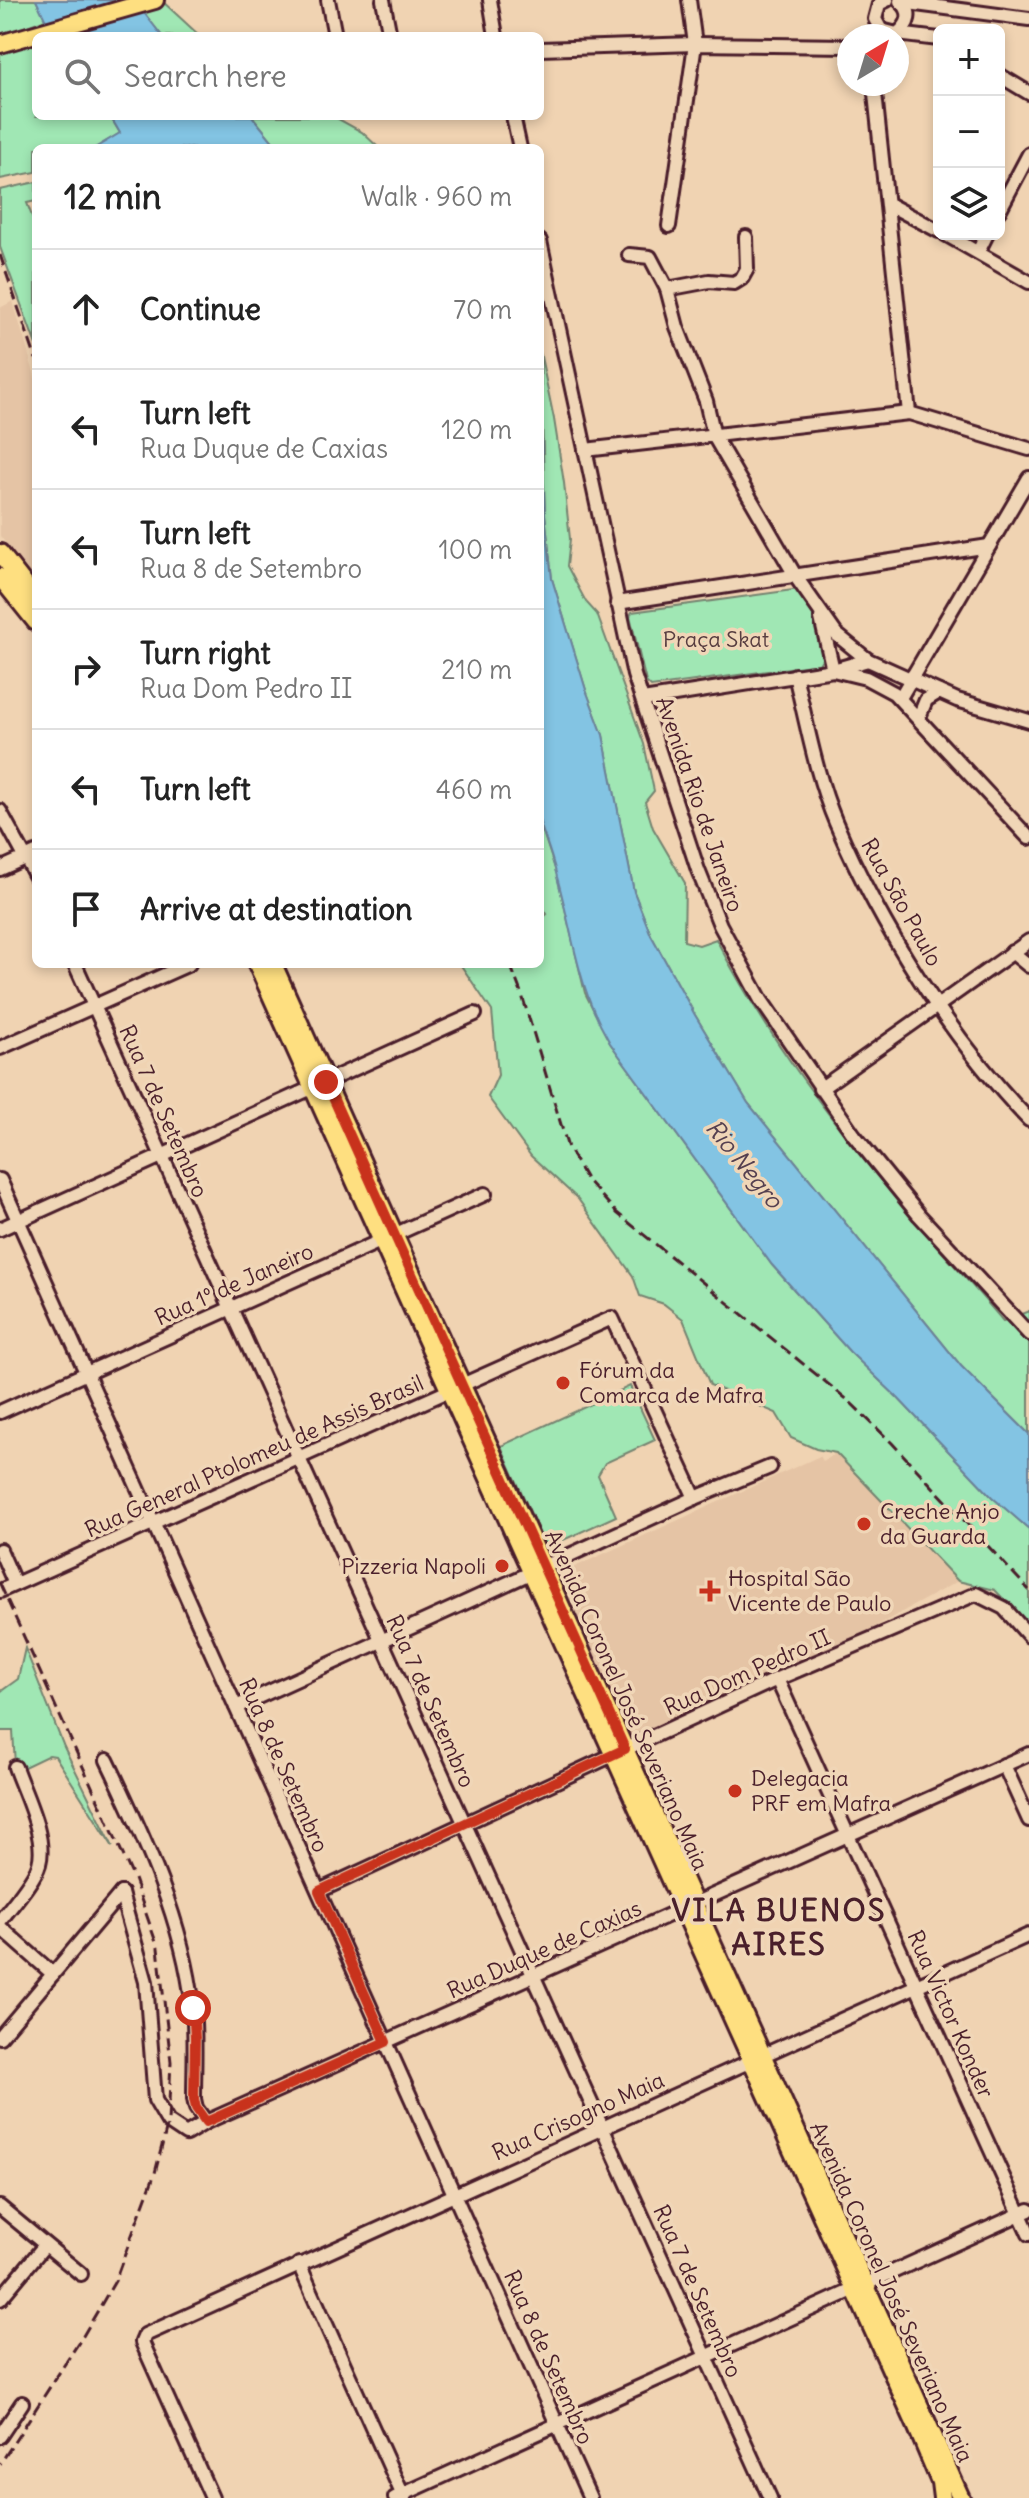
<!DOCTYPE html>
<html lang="en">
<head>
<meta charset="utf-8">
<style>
  :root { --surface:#fff; --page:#f6f6f6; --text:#222; --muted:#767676; --line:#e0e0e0 }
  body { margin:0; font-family:Delius,sans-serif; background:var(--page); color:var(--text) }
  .controls { position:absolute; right:24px; top:24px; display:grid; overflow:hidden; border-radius:12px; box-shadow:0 4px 12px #0003 }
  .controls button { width:72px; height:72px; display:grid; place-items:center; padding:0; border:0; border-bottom:2px solid var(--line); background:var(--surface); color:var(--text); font:40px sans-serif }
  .compass { position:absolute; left:837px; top:24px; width:72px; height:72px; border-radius:50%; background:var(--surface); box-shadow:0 4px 12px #0003; rotate:38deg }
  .stop { position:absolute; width:24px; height:24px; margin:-18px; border:6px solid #c8321e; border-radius:50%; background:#fff }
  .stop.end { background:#c8321e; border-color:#fff; box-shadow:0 2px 8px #0008 }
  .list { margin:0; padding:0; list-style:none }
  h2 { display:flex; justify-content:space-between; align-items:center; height:104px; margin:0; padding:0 32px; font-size:34px }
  h2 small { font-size:26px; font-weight:400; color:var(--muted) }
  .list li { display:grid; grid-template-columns:52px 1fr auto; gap:24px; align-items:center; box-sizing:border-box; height:120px; padding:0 32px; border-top:2px solid var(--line) }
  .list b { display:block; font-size:30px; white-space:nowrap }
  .list p { margin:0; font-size:26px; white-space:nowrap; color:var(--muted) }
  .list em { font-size:26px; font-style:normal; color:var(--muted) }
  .icon { flex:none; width:44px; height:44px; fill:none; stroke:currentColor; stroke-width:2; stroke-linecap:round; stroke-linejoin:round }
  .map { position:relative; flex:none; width:1029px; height:2498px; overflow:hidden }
  .search { position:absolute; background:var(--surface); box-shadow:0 4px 12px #0003; left:32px; top:32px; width:512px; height:88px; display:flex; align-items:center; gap:20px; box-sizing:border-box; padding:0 28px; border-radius:12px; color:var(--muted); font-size:30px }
  .panel { position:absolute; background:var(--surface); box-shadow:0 4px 12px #0003; left:32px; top:144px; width:512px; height:824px; border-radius:12px }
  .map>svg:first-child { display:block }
  .built { fill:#e5c4a5 }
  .green { fill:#a0e7b4; stroke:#758370; stroke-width:2 }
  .water { fill:#83c4e3; stroke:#6c8299; stroke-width:2 }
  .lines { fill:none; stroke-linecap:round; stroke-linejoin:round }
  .minor-casing { stroke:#4a1f2b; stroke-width:18 }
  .major-casing { stroke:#4a1f2b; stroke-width:22 }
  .minor { stroke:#f0d6b7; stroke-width:12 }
  .major { stroke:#fedf80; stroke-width:16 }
  .rail { stroke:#4a1f2b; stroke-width:3; stroke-dasharray:12 6; stroke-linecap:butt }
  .route { stroke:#c8321e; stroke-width:10 }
  .poi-dot { fill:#c8321e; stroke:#f0d6b7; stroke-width:3 }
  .labels { text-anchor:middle; stroke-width:7; stroke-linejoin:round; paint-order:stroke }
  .park-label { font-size:22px; fill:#573d40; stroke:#f0d6b7 }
  .street-label { font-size:22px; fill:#4a1f2b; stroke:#f0d6b7 }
  .poi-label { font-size:22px; fill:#4a1f2b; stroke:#f0d6b7; text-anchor:start }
  .water-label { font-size:24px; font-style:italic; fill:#554050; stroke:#f0d6b7 }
  .district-label { font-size:30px; font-weight:bold; letter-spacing:2px; fill:#4a1f2b; stroke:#f0d6b7 }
</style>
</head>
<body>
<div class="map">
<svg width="1029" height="2498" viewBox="0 0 1029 2498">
  <rect width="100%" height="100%" fill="#f0d3b2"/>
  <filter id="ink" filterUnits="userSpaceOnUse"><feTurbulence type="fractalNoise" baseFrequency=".0125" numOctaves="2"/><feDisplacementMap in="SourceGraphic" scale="16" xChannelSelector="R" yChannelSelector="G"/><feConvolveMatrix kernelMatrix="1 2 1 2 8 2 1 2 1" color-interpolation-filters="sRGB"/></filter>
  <g filter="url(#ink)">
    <g class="built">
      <path d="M13,301L36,380V580L0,536V308Z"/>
      <path d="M836,1453L958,1581L871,1629L654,1726L655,1729L633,1739L559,1574L820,1456L823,1461Z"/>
    </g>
    <g class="green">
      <path d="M0,0H36L46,19L0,36Z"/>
      <path d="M134,0H161L200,36H162Z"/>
      <path d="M36,39V116H110L120,133L95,148H36V172L0,179V51Z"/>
      <path d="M252,116H333L362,132L379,148H283L274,143Z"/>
      <path d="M36,182V201L27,203L36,227V345L0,247V190Z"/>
      <path d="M540,352L554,419L564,483L570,539L567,566L586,602L597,614L644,744L654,791L645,802L653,828L685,883L684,941L699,945L716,939C768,1039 837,1129 910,1215C940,1251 973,1285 1003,1321L1029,1311V1434L961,1366L748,1103L695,1015L651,935L634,892L603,735L586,690L552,579L545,514Z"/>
      <path d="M807,588L824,656L819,664L651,687L646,682L630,616L632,612Z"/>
      <path d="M540,823L557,875L585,993L610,1043L772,1265L850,1352L897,1397L992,1497L1029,1529V1626L995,1590L958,1581L836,1453L816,1449L791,1438L776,1413L710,1385L683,1319L664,1304L640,1296L633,1276L578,1199L531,1156L488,1097L498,1075L492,1011L460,964H540V920L547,914L540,903Z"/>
      <path d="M630,1386L655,1440L605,1463L598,1475L616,1516L546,1548L501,1446Z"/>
      <path d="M25,1648L64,1747L113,1847L55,1756L49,1755L22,1768L18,1769L15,1765L13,1731H0V1692L18,1679Z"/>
    </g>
    <g class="water">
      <path d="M36,0H134L162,36H53Z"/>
      <path d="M110,116H252L274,143L283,148H95L120,133Z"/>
      <path d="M540,416L545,514L552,579L586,690L603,735L634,892L651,935L695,1015L748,1103L961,1366L1029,1434V1529L992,1497L897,1397L850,1352L772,1265L610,1043C577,987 574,938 557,877C553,859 546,841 540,823Z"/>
    </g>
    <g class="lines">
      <g class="minor-casing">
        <g id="minor">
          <path d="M328,0L335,36"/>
          <path d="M383,0L390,36"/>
          <path d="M490,0L496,36"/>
          <path d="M887,0L879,4L875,19L881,30L897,34C909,25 914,12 900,1"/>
          <path d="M901,2L1029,19"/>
          <path d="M897,34L939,39"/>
          <path d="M540,49L695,44L849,46"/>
          <path d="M999,75L1029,93"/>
          <path d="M874,84L909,413"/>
          <path d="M513,116L520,148"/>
          <path d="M888,204L939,231"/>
          <path d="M999,211L1029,154"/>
          <path d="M669,226L695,44L689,0"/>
          <path d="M945,234L1029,282"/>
          <path d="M746,237L747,269L742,278L734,283L709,281L667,289L677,327L706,401L714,436L796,577L836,634L868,660L957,700L1029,721"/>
          <path d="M540,241L634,675L698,870L720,925L761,1000L854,1135L919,1215L1029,1334"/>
          <path d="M978,252L987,234"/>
          <path d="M629,255L650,257L667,289"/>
          <path d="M585,450L909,413L1029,449"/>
          <path d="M617,603L989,546"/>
          <path d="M821,618L833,670L866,678L894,693L1029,838"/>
          <path d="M795,675C807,724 816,776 836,823C880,926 951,1039 1029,1120"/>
          <path d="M900,698L1029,478"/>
          <path d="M643,700L833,670L868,660"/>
          <path d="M919,717L926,700L939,692"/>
          <path d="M0,811L36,877"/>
          <path d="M0,869L36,853"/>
          <path d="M1012,952L1029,966"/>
          <path d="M75,964L770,2498"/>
          <path d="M0,1048L189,964"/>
          <path d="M820,1089L1029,941"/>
          <path d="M0,1180L590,2498"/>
          <path d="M0,1229L475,1014"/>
          <path d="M0,1412L485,1194"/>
          <path d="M0,1550L15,1584"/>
          <path d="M0,1591L612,1318L695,1498"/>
          <path d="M777,1679L1029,2234"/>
          <path d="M236,1707L695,1498L770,1467"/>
          <path d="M107,1760C145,1839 183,1920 193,2008C196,2038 194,2069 194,2099L196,2108L206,2122"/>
          <path d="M1004,1765L1029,1820"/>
          <path d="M319,1891L777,1679L976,1594L1004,1608L1029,1636"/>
          <path d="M121,1893L146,1982L155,2100L168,2122L186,2134L206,2122L1029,1754"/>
          <path d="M0,1921C11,1906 34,1881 39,1864C47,1837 24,1793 15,1767"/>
          <path d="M0,1927L53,1974"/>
          <path d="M0,2037L121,1893"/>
          <path d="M0,2207L81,2274"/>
          <path d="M299,2264L404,2498"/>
          <path d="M0,2299L45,2245"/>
          <path d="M0,2436L22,2403"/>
          <path d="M212,2498L142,2342L145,2335L1029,1935"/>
          <path d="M395,2498L1029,2210"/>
        </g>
      </g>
      <g class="major-casing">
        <g id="major">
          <path d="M0,44L155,0"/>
          <path d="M0,553L36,599"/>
          <path d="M0,577L36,622"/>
          <path d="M257,964L915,2423L940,2482L942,2498"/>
          <path d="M273,964L961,2498"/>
        </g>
      </g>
      <use href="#minor" class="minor"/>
      <use href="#major" class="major"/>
      <g class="rail">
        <path d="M0,255L36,359"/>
        <path d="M510,964L522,995L568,1148L586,1179L617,1213L849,1401L892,1443L1029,1590"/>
        <path d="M0,1584L134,1879L158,1948L171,2062L168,2122L155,2173L115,2281L83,2336L0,2464"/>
      </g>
    </g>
  </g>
  <g class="lines" filter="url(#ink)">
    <path class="route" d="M193,2008L195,2038L194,2099L196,2108L206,2122L386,2042L319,1891L625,1749L326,1082"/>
  </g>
  <g class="poi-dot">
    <circle cx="563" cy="1383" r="8"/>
    <circle cx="864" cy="1524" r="8"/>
    <circle cx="502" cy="1566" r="8"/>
    <path d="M706 1579h8v8h8v8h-8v8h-8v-8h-8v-8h8z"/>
    <circle cx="735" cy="1791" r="8"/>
  </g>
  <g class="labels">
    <g class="park-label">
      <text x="716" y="647">Praça Skat</text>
    </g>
    <g class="street-label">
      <text transform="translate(700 804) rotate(71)" y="8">Avenida Rio de Janeiro</text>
      <text transform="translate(902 902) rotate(61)" y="8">Rua São Paulo</text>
      <text transform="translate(164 1111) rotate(66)" y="8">Rua 7 de Setembro</text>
      <text transform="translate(234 1284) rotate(-24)" y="8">Rua 1º de Janeiro</text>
      <text transform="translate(254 1456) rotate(-24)" y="8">Rua General Ptolomeu de Assis Brasil</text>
      <text transform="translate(747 1672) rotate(-24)" y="8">Rua Dom Pedro II</text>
      <text transform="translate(627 1700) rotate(66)" y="8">Avenida Coronel José Severiano Maia</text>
      <text transform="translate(431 1701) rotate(66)" y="8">Rua 7 de Setembro</text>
      <text transform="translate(284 1765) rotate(66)" y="8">Rua 8 de Setembro</text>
      <text transform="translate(544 1949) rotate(-24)" y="8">Rua Duque de Caxias</text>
      <text transform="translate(951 2014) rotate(66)" y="8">Rua Victor Konder</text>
      <text transform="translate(578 2116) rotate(-24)" y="8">Rua Crisogno Maia</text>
      <text transform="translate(698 2291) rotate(66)" y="8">Rua 7 de Setembro</text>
      <text transform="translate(892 2292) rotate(66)" y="8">Avenida Coronel José Severiano Maia</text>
      <text transform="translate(549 2357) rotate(66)" y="8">Rua 8 de Setembro</text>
    </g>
    <g class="poi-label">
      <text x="579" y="1378">Fórum da<tspan x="579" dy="25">Comarca de Mafra</tspan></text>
      <text x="880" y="1519">Creche Anjo<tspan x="880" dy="25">da Guarda</tspan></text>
      <text x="486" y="1574" text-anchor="end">Pizzeria Napoli</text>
      <text x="728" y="1586">Hospital São<tspan x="728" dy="25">Vicente de Paulo</tspan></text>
      <text x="751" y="1786">Delegacia<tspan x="751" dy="25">PRF em Mafra</tspan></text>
    </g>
    <g class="water-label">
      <text transform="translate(744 1164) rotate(51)" y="8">Rio Negro</text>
    </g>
    <g class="district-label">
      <text x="779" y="1921">VILA BUENOS<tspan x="779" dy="34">AIRES</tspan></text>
    </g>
  </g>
</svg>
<div class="controls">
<button>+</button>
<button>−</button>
<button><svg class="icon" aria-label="layers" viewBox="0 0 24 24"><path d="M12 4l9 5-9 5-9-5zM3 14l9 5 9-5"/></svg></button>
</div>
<svg class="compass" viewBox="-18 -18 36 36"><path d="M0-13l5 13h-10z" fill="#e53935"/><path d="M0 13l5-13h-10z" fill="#767676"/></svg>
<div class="stop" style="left:193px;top:2008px"></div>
<div class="stop end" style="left:326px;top:1082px"></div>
<div class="search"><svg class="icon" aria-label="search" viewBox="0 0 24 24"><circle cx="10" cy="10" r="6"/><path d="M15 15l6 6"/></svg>Search here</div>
<section class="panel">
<h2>12 min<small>Walk · 960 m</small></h2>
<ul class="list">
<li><svg class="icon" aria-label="ahead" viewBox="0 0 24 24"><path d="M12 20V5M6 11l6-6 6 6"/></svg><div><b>Continue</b></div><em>70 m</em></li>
<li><svg class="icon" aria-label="left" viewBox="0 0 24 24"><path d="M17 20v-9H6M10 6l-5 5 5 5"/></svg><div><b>Turn left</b><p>Rua Duque de Caxias</p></div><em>120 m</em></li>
<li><svg class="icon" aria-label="left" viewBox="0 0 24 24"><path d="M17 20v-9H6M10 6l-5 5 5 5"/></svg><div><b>Turn left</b><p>Rua 8 de Setembro</p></div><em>100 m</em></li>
<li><svg class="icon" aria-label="right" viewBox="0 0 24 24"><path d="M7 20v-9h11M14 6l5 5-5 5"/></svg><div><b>Turn right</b><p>Rua Dom Pedro II</p></div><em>210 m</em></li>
<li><svg class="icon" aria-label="left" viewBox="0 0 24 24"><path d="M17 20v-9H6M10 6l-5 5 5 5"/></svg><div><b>Turn left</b></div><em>460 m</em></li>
<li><svg class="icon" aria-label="arrive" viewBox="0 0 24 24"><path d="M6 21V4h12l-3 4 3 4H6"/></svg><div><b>Arrive at destination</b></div></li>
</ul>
</section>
</div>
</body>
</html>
